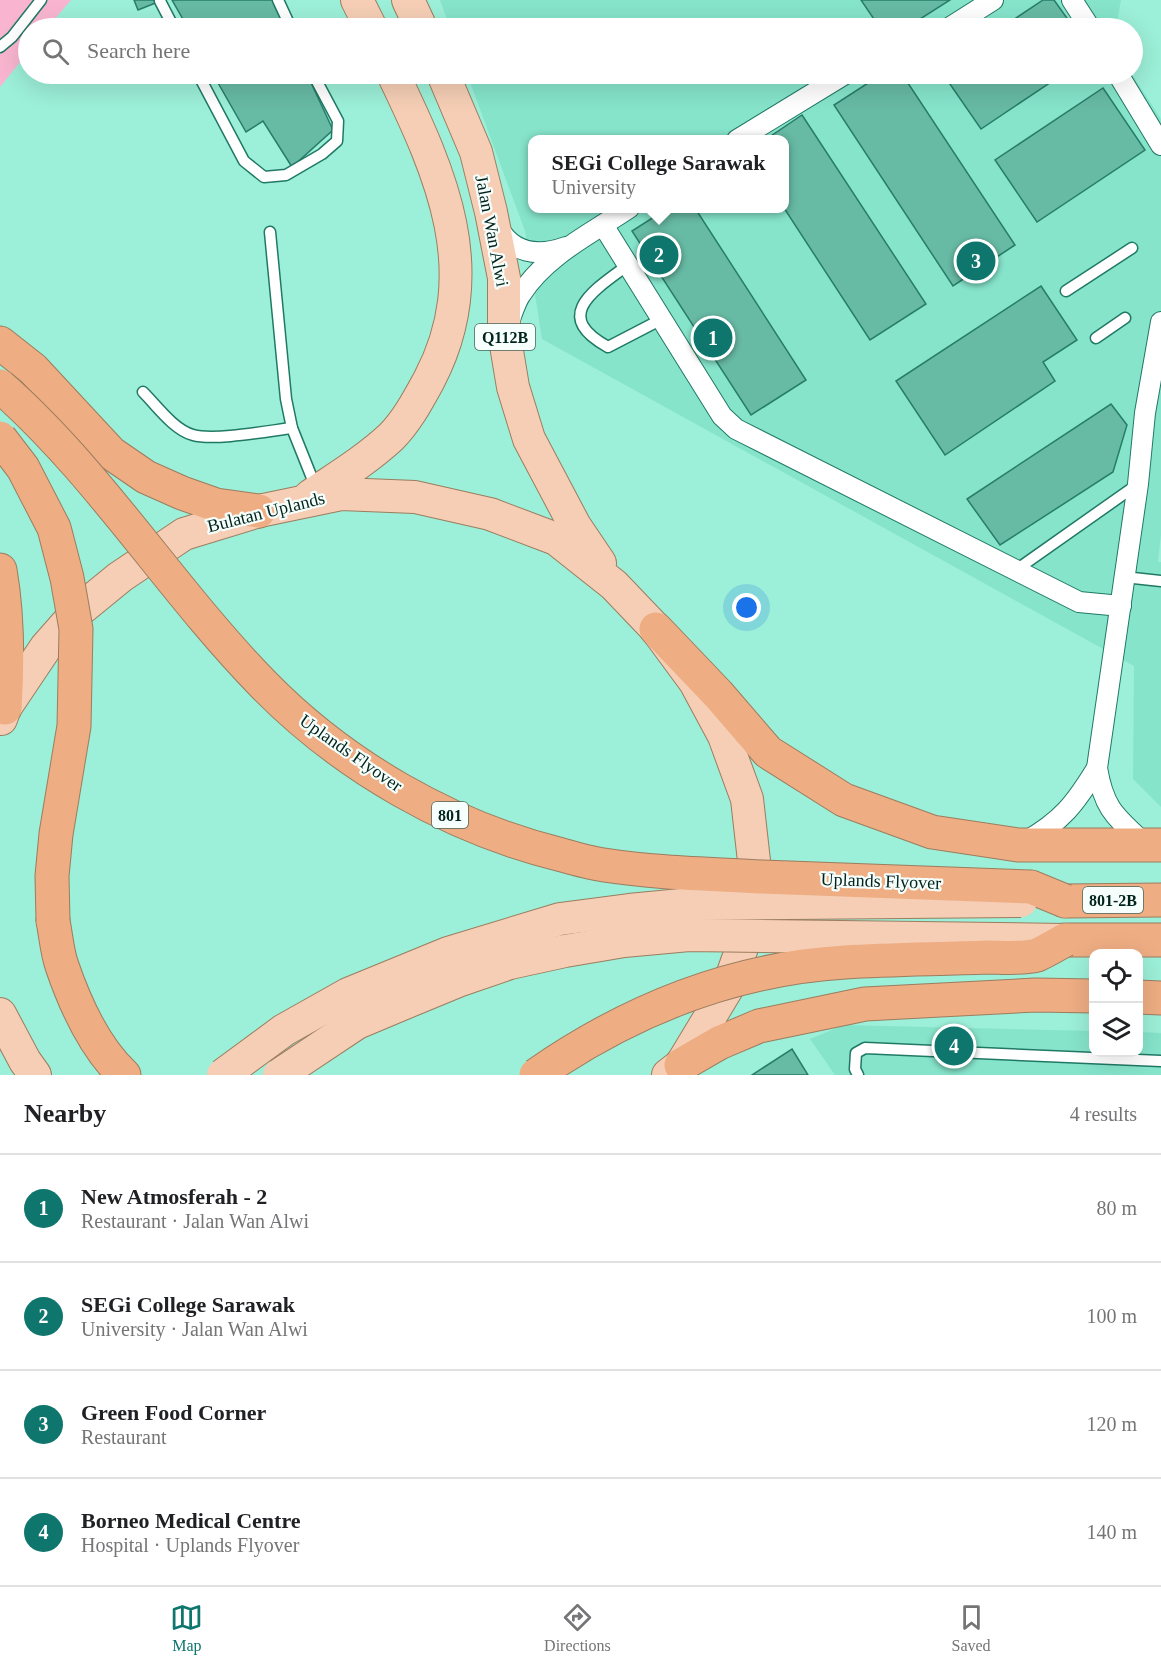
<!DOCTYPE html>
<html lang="en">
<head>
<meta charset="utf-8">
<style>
  :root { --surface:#fff; --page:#f2f2f2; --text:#202124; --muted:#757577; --line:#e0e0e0; --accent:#0f766e }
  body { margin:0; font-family:Georgia,serif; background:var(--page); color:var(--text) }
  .controls { position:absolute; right:18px; bottom:18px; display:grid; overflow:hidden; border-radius:12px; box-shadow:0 6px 24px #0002 }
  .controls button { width:54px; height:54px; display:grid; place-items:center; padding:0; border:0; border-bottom:2px solid var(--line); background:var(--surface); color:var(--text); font:30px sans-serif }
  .you { position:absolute; left:747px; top:608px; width:21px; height:21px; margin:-15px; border:4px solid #fff; border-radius:50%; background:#1a73e8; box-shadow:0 0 0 9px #1a73e833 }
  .badge { display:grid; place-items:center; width:39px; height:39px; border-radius:50%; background:var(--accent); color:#fff; font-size:20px; font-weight:700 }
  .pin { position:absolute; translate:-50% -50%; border:3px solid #fff; box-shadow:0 2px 6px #0006 }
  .popup { position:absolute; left:528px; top:135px; width:261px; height:78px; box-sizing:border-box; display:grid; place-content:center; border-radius:12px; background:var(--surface); filter:drop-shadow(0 2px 4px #0005); font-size:20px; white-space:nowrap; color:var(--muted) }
  .popup b { font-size:22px; color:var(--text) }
  .popup::after { content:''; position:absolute; left:50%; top:100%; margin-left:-12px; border:12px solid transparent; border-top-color:var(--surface) }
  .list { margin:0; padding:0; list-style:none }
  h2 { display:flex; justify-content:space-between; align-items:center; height:78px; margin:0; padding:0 24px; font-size:26px }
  h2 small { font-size:20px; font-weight:400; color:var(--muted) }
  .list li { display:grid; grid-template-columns:39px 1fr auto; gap:18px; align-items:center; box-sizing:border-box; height:108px; padding:0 24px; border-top:2px solid var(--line) }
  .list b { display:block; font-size:22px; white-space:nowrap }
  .list p { margin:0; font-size:20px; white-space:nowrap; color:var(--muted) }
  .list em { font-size:20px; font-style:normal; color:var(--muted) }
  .icon { flex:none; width:33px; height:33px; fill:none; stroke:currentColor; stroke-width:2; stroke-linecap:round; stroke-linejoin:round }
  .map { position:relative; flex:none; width:1161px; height:1075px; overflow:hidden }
  .search { position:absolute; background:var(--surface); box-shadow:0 6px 24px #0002; left:18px; right:18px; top:18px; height:66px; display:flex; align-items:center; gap:15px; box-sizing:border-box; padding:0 21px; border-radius:33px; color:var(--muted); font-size:22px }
  .sheet { height:510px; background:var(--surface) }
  nav { display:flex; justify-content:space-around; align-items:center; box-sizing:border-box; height:84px; border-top:2px solid var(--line); background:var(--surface); font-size:16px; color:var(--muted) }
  nav a { display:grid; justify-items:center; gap:3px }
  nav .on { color:var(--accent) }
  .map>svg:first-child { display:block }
  .built { fill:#86e4cb; fill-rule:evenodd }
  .green { fill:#f9b5cf }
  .building { fill:#67baa4; stroke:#267d69; stroke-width:1.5 }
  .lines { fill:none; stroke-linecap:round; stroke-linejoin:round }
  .lane-casing { stroke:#207965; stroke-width:13 }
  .street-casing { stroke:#207965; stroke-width:22 }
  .primary-casing { stroke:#9b7d5f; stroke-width:34 }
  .highway-casing { stroke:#9b7d5f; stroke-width:35 }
  .lane { stroke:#fff; stroke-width:10 }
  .street { stroke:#fff; stroke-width:20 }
  .primary { stroke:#f5ceb5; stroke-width:32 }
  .highway { stroke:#eead83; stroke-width:33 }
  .primary-bridge-casing { stroke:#9b7d5f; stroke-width:34; stroke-linecap:butt }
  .highway-bridge-casing { stroke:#9b7d5f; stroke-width:35; stroke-linecap:butt }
  .primary-bridge { stroke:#f5ceb5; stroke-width:32 }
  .highway-bridge { stroke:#eead83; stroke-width:33 }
  .labels { text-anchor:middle; stroke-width:4.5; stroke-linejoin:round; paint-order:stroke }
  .shield { fill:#f7fffc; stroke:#4a655e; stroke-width:1.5 }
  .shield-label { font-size:16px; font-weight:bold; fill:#00231b }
  .street-label { font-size:18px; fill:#00231b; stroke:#f7fffc }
</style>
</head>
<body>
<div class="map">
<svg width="1161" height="1075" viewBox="0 0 1161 1075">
  <rect width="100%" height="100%" fill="#9cefd8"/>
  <g class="built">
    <path d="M440,0H1121L1116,28H450Z"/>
    <path d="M467,74H1132L1161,119V535L1158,562H1161V807L1133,779L1134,666L542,339L525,231ZM533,140H785V208H533Z"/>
    <path d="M844,1025L1093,1031L1094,1052H1138L1139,1032L1161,1033V1075H835L810,1039Z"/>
  </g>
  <path class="green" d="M0,0H71L47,28H28V52L0,87Z"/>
  <g class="building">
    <path d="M134,0H163L138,10Z"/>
    <path d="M172,0H273L286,28H188Z"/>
    <path d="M861,0H950L906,28H880Z"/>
    <path d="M1043,0H1054L1074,28H1001Z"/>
    <path d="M213,74H307L333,130L292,167L263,121L246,132Z"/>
    <path d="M882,74H902L1015,245L953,286L834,105Z"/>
    <path d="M943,74H1063L981,129Z"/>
    <path d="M1103,88L1145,150L1037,222L995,160Z"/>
    <path d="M802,115L926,304L870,340L784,208L785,140H765Z"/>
    <path d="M668,208H695L806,380L751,415L632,231Z"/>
    <path d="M1041,286L1077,340L1043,362L1055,381L945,455L896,381Z"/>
    <path d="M1111,404L1127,425L1113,472L1000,545L967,499Z"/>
    <path d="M792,1049L808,1075H752Z"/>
  </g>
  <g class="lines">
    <g class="lane-casing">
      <g id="lane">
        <path d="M278,0L291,28"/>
        <path d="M160,1L174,28"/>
        <path d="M0,47L12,37L41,0"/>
        <path d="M198,74L244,161L264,177L286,175L322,154L337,141L338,121L313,74"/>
        <path d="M270,232L286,399L292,428L316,488"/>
        <path d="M628,265C594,290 551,316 608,347L662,319"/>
        <path d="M1066,291L1132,248"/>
        <path d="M1096,338L1125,318"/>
        <path d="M143,392C157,406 174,430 193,435C214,441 268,431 292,428"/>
        <path d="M1016,570L1138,484"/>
        <path d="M1124,577L1161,581"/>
        <path d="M858,1075L855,1069L856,1053L865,1048L1161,1061"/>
      </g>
    </g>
    <g class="street-casing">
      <g id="street">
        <path d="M1072,0L1090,28"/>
        <path d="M949,28L993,0"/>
        <path d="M1118,74L1161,145"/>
        <path d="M737,140L845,74"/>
        <path d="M497,225C511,254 538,257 566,247"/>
        <path d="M603,225L722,416L736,429L1079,602L1121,606"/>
        <path d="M510,319C513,311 516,301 521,294C546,255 592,233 629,208"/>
        <path d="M1025,842C1062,821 1075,804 1097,768"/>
        <path d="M1146,845C1116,817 1104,810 1097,768L1138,484L1145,413L1161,322"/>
      </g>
    </g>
    <g class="primary-casing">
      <g id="primary">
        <path d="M357,0L371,28"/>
        <path d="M408,0L421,28"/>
        <path d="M443,74L476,152L491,212L504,278V333L513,387L529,439L575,526L600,563"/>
        <path d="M310,496C338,477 366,460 391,437C407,421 418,400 429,380C486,272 441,174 393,74"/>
        <path d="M1,719L5,708L46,647L76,613L120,577L184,534L259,511L341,494L415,497L490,514L556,539L614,585L656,629L695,682L724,736L747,799L754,861L749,928L728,987L681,1065L668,1075"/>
        <path d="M0,1014L25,1061L35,1075"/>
      </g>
    </g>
    <g class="highway-casing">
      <g id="highway">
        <path d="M0,343L33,369L111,453L146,477L182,493L216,505L259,511"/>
        <path d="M0,570C8,616 8,661 5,708"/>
        <path d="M656,629L718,694L768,752L844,800L932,832L1018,845H1161"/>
        <path d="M1065,901L1161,900"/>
        <path d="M53,921C56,936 57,952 62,966C75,1004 94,1047 124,1075"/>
        <path d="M1065,940H1161"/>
        <path d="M1138,997L1161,998"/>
        <path d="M681,1065L719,1043L759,1026L865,1004L1035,995L1094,996"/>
      </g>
    </g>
    <use href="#lane" class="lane"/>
    <use href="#street" class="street"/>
    <use href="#primary" class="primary"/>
    <use href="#highway" class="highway"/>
    <g class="primary-bridge-casing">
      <g id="primary-bridge">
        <path d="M223,1075L284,1030L348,994L448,953L560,919L629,910L692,904L1021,901"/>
        <path d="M279,1075L357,1023L407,1002L458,981L510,963L565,951L624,941L689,935L1065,940"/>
      </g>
    </g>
    <g class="highway-bridge-casing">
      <g id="highway-bridge">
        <path d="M0,386C100,474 171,590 263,684C343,766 451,828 562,855C576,859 590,863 604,865C656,873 709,874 762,877C852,881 942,883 1031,887L1065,901"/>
        <path d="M0,438L23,468L54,528L67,578L76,629L74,726L56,834L52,876L53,921"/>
        <path d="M536,1075C628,1011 732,969 845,962C892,959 939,959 987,957C1000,957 1024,959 1037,955C1046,951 1056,945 1065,940"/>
      </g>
    </g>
    <use href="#primary-bridge" class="primary-bridge"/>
    <use href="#highway-bridge" class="highway-bridge"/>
  </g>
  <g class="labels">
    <g class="shield">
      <rect x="475" y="324" width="60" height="26" rx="4.5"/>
      <rect x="432" y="802" width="36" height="26" rx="4.5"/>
      <rect x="1083" y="887" width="60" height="26" rx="4.5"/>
    </g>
    <g class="shield-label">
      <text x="505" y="343">Q112B</text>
      <text x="450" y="821">801</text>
      <text x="1113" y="906">801-2B</text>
    </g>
    <g class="street-label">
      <text transform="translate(492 231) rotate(79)" y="6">Jalan Wan Alwi</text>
      <text transform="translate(266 512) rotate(-14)" y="6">Bulatan Uplands</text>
      <text transform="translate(351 753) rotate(35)" y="6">Uplands Flyover</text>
      <text transform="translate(881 881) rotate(2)" y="6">Uplands Flyover</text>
    </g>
  </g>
</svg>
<div class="controls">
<button><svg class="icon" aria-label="locate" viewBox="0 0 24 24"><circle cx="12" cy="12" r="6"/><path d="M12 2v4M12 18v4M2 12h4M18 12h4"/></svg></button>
<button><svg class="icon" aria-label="layers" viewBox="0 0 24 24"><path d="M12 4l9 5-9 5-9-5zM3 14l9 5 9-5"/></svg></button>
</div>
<div class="you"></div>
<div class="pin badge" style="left:713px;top:338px">1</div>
<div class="pin badge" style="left:659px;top:255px">2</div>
<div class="popup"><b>SEGi College Sarawak</b>University</div>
<div class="pin badge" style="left:976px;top:261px">3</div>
<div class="pin badge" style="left:954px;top:1046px">4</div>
<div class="search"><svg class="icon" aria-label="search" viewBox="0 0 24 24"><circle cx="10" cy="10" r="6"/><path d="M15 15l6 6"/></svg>Search here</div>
</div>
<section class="sheet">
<h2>Nearby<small>4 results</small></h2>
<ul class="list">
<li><span class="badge">1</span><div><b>New Atmosferah - 2</b><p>Restaurant · Jalan Wan Alwi</p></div><em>80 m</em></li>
<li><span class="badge">2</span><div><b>SEGi College Sarawak</b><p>University · Jalan Wan Alwi</p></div><em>100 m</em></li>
<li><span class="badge">3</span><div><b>Green Food Corner</b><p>Restaurant</p></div><em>120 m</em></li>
<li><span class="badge">4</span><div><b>Borneo Medical Centre</b><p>Hospital · Uplands Flyover</p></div><em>140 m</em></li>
</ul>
</section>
<nav>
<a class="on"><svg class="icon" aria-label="map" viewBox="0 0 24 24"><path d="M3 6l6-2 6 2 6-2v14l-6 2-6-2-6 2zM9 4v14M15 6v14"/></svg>Map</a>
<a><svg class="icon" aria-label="directions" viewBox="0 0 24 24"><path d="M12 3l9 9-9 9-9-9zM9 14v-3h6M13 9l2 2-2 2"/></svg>Directions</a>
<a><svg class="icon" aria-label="saved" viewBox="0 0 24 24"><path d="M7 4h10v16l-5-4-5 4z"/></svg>Saved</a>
</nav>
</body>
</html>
